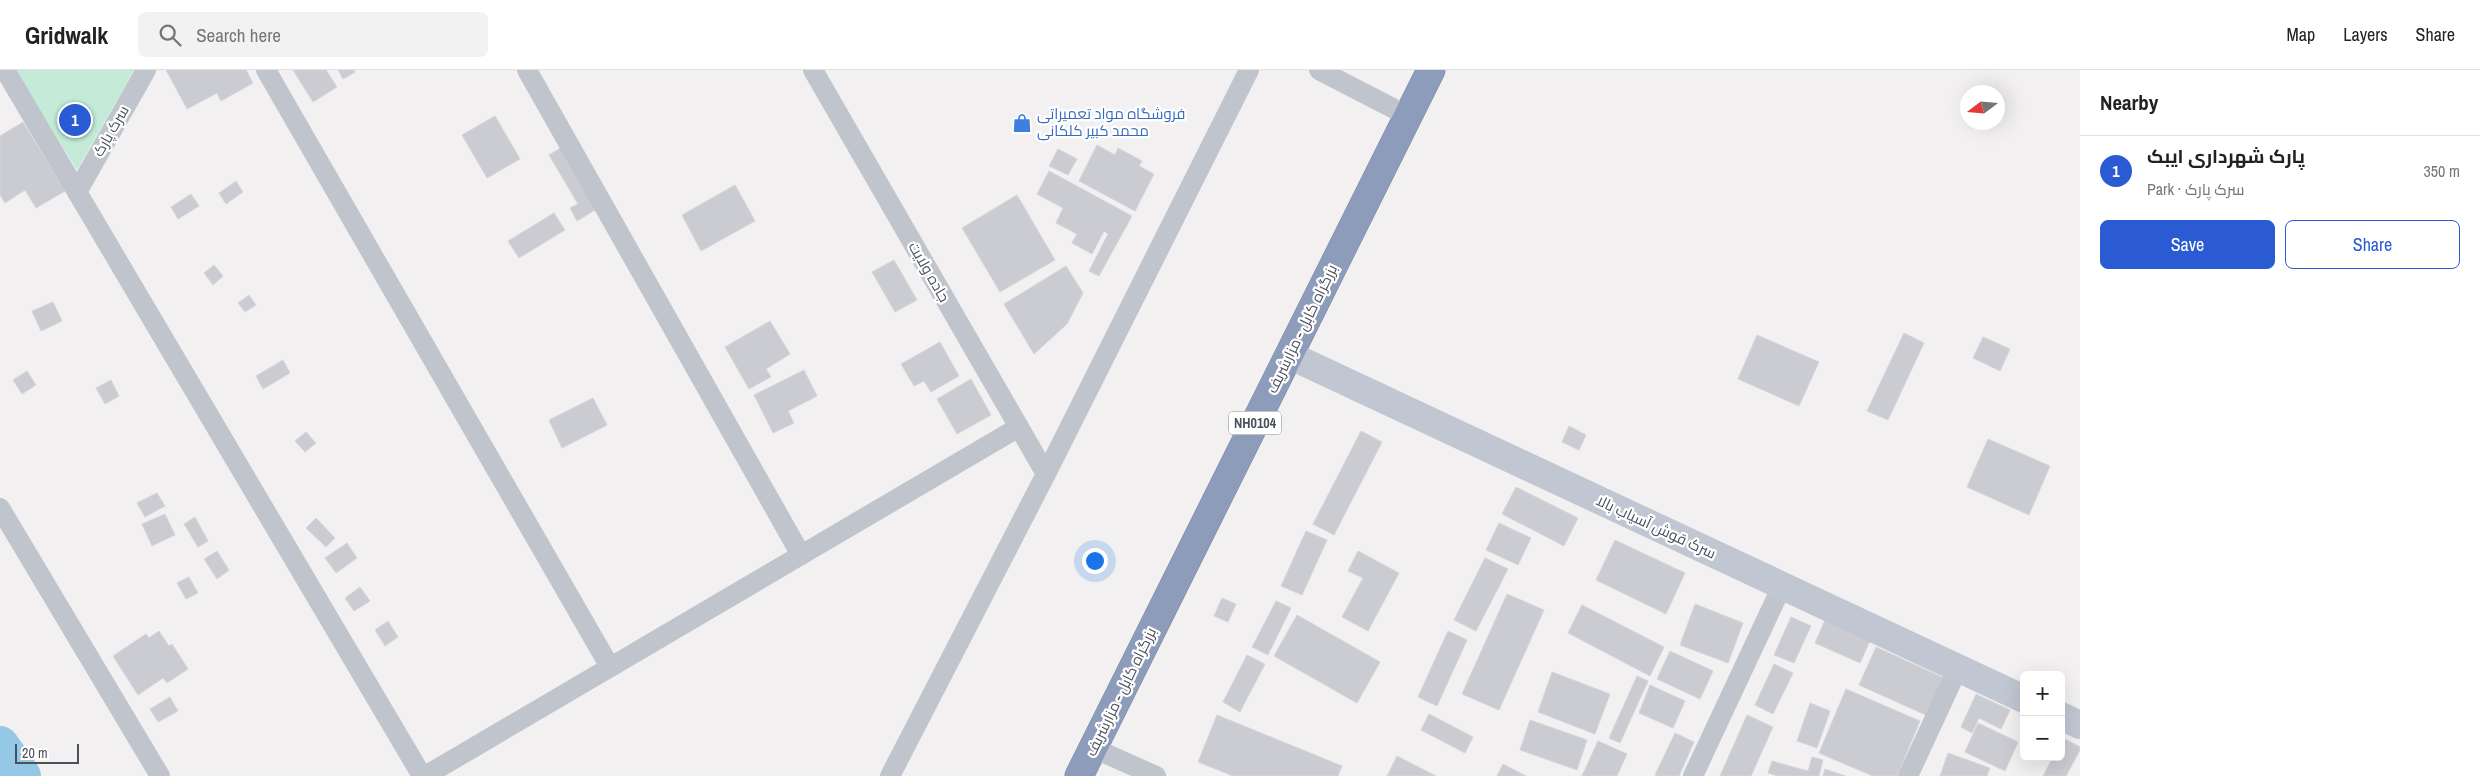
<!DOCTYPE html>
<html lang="en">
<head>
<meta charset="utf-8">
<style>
  :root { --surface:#fff; --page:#f2f2f2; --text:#222; --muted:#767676; --line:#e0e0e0; --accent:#2a5bd2 }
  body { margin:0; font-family:"Archivo Narrow",Cairo,sans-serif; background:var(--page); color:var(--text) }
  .controls { position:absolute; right:15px; bottom:15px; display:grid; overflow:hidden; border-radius:8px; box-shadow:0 5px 20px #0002 }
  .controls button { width:45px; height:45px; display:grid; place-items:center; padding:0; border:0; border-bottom:1px solid var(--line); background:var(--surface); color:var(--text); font:25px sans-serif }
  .compass { position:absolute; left:1960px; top:15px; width:45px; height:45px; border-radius:50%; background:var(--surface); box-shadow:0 5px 20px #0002; rotate:254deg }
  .scale { position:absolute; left:15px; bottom:12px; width:64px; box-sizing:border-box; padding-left:5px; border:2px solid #4a505c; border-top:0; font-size:14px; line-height:18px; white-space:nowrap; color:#4a505c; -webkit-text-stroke:4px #fff; paint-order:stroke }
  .you { position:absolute; left:1094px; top:490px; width:18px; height:18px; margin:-12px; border:4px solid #fff; border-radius:50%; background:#1a73e8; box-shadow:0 0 0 8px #1a73e833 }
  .badge { display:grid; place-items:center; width:32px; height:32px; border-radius:50%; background:var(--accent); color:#fff; font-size:16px; font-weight:700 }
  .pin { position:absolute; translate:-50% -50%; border:2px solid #fff; box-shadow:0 1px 5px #0006 }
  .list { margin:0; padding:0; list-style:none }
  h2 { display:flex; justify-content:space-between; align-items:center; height:65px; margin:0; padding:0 20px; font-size:21px }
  h2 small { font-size:16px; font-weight:400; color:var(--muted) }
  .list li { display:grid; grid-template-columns:32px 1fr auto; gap:15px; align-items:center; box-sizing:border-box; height:70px; padding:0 20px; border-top:1px solid var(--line) }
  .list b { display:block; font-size:19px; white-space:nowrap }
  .list p { margin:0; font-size:16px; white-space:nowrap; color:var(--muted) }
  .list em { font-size:16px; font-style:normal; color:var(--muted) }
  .actions { display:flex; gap:10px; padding:15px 20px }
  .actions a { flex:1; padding:11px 0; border:1px solid var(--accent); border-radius:8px; text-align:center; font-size:18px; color:var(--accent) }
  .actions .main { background:var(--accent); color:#fff }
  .icon { flex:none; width:28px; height:28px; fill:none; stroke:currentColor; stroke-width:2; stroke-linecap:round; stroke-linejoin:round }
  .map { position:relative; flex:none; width:2080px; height:706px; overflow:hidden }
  header { display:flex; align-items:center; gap:30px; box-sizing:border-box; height:70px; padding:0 25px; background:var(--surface); border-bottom:1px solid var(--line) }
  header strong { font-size:24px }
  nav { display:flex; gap:28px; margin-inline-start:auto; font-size:18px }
  .search { width:350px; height:45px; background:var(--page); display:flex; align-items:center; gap:12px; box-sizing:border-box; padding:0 18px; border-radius:8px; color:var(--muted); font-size:19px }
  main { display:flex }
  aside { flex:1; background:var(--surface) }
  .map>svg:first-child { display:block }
  .green { fill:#c3ebd8 }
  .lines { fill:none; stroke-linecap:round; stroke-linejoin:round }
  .river { stroke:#94c8e4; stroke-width:38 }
  .building { fill:#cbccd2; stroke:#d5d5db }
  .highway-casing { stroke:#7887a6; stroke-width:29 }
  .street { stroke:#c0c5cd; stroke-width:20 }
  .secondary { stroke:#c0c6d2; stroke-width:28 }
  .highway { stroke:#8c9cba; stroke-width:28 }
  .labels { text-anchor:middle; stroke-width:4.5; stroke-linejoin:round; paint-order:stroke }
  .shield { fill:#fff; stroke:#80848d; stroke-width:1 }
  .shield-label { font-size:14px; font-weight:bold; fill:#4a505c }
  .shop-label { font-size:15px; fill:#366cbe; stroke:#fff; text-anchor:start }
  .street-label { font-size:15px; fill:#4a505c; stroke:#fff }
</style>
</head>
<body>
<header>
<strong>Gridwalk</strong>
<div class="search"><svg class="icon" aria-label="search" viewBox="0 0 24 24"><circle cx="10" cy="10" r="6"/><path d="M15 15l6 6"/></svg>Search here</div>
<nav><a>Map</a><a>Layers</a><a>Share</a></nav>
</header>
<main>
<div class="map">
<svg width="2080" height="706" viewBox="0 0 2080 706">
  <rect width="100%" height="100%" fill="#f2f0f0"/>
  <path class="green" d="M14,0H134L77,100Z"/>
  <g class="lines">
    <path class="river" d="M0,675L22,706"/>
  </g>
  <g class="building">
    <path d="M166,0H246L253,13L221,31L217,23L187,39Z"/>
    <path d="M293,0H326L337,17L313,32Z"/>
    <path d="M338,0H354L355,2L343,9Z"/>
    <path d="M495,46L520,89L487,108L462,65Z"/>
    <path d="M23,52L65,121L36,138L25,120L5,133L0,125V66Z"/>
    <path d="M1097,75L1115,85L1118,78L1142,91L1139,96L1154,104L1135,141L1079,111Z"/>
    <path d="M564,76L600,137L577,151L570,138L578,134L549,85Z"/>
    <path d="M1058,79L1077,89L1068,105L1049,96Z"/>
    <path d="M1049,101L1132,146L1099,206L1089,201L1108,164L1104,161L1092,184L1072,173L1077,164L1056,153L1063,138L1037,124Z"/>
    <path d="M236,111L243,122L226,134L219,123Z"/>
    <path d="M735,115L755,151L701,181L682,145Z"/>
    <path d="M191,124L199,136L178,149L171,137Z"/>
    <path d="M1017,125L1055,190L1000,222L962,158Z"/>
    <path d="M554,143L565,160L519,188L508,171Z"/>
    <path d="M894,190L917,230L895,242L872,202Z"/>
    <path d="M214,195L223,206L213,215L204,203Z"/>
    <path d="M1066,196L1083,223L1067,254L1034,284L1004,234Z"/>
    <path d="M249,225L256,235L245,242L238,233Z"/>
    <path d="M53,232L62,251L41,261L32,241Z"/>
    <path d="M770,251L790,284L766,299L771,307L749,319L725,277Z"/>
    <path d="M1904,263L1924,273L1888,350L1867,341Z"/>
    <path d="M1757,265L1819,292L1799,336L1738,309Z"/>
    <path d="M1983,267L2010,279L2000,301L1973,288Z"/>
    <path d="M940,272L959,306L931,322L924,311L914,316L901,294Z"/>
    <path d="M283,290L290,303L263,319L256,306Z"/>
    <path d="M804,300L817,326L788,341L794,353L773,363L754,325Z"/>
    <path d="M27,301L36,315L22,324L13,310Z"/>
    <path d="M971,309L991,345L957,364L937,329Z"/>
    <path d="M111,310L119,326L105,334L96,318Z"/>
    <path d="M593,328L607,355L562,378L549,350Z"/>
    <path d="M1569,356L1586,365L1579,380L1562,372Z"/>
    <path d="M1361,361L1382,372L1334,465L1313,454Z"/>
    <path d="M306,362L316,373L305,382L295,371Z"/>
    <path d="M1988,369L2050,396L2029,445L1967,417Z"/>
    <path d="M1516,417L1578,448L1564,476L1502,444Z"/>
    <path d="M157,423L165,436L145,447L137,433Z"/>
    <path d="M165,444L175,465L152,476L142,454Z"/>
    <path d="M195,447L208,471L198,477L184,454Z"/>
    <path d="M316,448L335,468L326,477L306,458Z"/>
    <path d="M1499,453L1531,468L1518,495L1486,480Z"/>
    <path d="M1306,461L1327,470L1302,525L1281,516Z"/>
    <path d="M1615,470L1685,503L1666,544L1596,510Z"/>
    <path d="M347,473L357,488L336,503L325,488Z"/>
    <path d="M217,481L229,500L217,509L204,489Z"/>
    <path d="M1358,481L1399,503L1368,561L1342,547L1363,508L1348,501Z"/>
    <path d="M1485,488L1508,499L1476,561L1454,550Z"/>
    <path d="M189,507L198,523L186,529L177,513Z"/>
    <path d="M360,517L370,531L354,541L345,528Z"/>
    <path d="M1507,524L1544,540L1499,640L1462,624Z"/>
    <path d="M1222,528L1236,534L1228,552L1214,546Z"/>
    <path d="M1276,531L1291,538L1268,585L1252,577Z"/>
    <path d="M1695,534L1743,553L1728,593L1680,575Z"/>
    <path d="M1582,535L1664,577L1650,606L1568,563Z"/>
    <path d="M1829,541L1874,562L1860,593L1815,573Z"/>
    <path d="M1297,545L1380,592L1357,633L1274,586Z"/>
    <path d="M1791,547L1811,556L1794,593L1774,585Z"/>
    <path d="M388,551L398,567L385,576L375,560Z"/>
    <path d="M159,561L169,576L172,574L188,599L167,613L163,608L138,625L113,586L146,564L149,568Z"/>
    <path d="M1448,561L1467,570L1437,636L1418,627Z"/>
    <path d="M1876,577L1944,608L1928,646L1859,615Z"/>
    <path d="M1670,581L1713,601L1700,629L1657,609Z"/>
    <path d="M1247,585L1265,594L1240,642L1223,632Z"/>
    <path d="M1774,594L1793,603L1773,644L1755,635Z"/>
    <path d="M1552,602L1610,624L1595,664L1538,642Z"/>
    <path d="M1637,606L1648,611L1620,673L1609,668Z"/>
    <path d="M1650,615L1685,631L1673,658L1639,643Z"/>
    <path d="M1846,619L1920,651L1897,706H1873L1819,683Z"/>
    <path d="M1976,624L2010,640L2001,659L1979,648L1972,663L1961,657Z"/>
    <path d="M170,627L178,641L158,652L150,639Z"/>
    <path d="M1810,633L1830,641L1817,678L1797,671Z"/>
    <path d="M1429,644L1473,667L1465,683L1421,660Z"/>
    <path d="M1217,645L1342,696L1338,706H1233L1198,692Z"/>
    <path d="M1747,645L1773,657L1751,706H1720Z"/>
    <path d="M1530,650L1587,670L1577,700L1520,680Z"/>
    <path d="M1978,653L2018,672L2005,701L1965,682Z"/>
    <path d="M1675,663L1694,672L1679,706H1658L1655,705Z"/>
    <path d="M2061,667L2080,677V680L2066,706H2043L2053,687H2061Z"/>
    <path d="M1598,671L1627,684L1617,706H1582Z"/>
    <path d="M1948,683L1990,698L1987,706H1940Z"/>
    <path d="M1397,686L1436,706H1387Z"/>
    <path d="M1812,687L1823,690L1819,706H1778L1768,703L1772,691L1808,701Z"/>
    <path d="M1503,694L1526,706H1497Z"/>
    <path d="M1825,699L1846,706H1823Z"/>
  </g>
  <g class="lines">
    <g class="highway-casing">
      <path id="highway" d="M1079,706L1431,0"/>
    </g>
    <g class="street">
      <path d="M5,0L422,706"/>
      <path d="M266,0L610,597"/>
      <path d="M527,0L801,485"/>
      <path d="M813,0L1046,404"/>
      <path d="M1319,0L1408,46"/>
      <path d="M77,122L146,0"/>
      <path d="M0,438L160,706"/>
      <path d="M1093,678L1156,706"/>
      <path d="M425,706L1019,357"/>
      <path d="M890,706L1046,404L1249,0"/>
      <path d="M1693,706L1782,516"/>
      <path d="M1908,706L1958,598"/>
    </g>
    <g class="secondary">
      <path d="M1289,285L2024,629"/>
      <path d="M2061,646L2080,655"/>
    </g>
    <use href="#highway" class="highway"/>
  </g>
  <defs>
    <g id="shop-bare" transform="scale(1.5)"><path d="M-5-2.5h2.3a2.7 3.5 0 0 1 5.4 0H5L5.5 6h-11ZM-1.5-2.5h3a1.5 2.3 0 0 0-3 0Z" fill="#3f7fe0" stroke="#fff" stroke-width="2.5" paint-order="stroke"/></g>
  </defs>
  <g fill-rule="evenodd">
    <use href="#shop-bare" x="1022" y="53"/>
  </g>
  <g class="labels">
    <rect class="shield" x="1229" y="341.5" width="52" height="23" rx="4"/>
    <g class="shield-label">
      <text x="1255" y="358">NH0104</text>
    </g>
    <g class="shop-label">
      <text x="1037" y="49">فروشگاه مواد تعمیراتی<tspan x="1037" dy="17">محمد کبیر کلکانی</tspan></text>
    </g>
    <g class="street-label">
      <text transform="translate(111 61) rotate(-60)" y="5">سرک پارک</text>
      <text transform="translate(929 202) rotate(60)" y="5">جاده ولایت</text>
      <text transform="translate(1302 259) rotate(-64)" y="5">بزرگراه کابل - مزارشریف</text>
      <text transform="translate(1656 457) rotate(25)" y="5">سرک قوش آسیاب بالا</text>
      <text transform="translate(1121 622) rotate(-64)" y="5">بزرگراه کابل - مزارشریف</text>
    </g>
  </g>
</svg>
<div class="controls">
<button>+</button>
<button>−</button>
</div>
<svg class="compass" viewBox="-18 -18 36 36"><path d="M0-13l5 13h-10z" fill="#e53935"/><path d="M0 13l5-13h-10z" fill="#767676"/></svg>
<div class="scale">20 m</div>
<div class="you"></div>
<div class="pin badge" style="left:75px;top:50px">1</div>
</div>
<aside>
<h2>Nearby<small></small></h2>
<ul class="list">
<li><span class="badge">1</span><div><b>پارک شهرداری ایبک</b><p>Park · سرک پارک</p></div><em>350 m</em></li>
</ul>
<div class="actions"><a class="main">Save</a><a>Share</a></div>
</aside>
</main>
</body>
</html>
